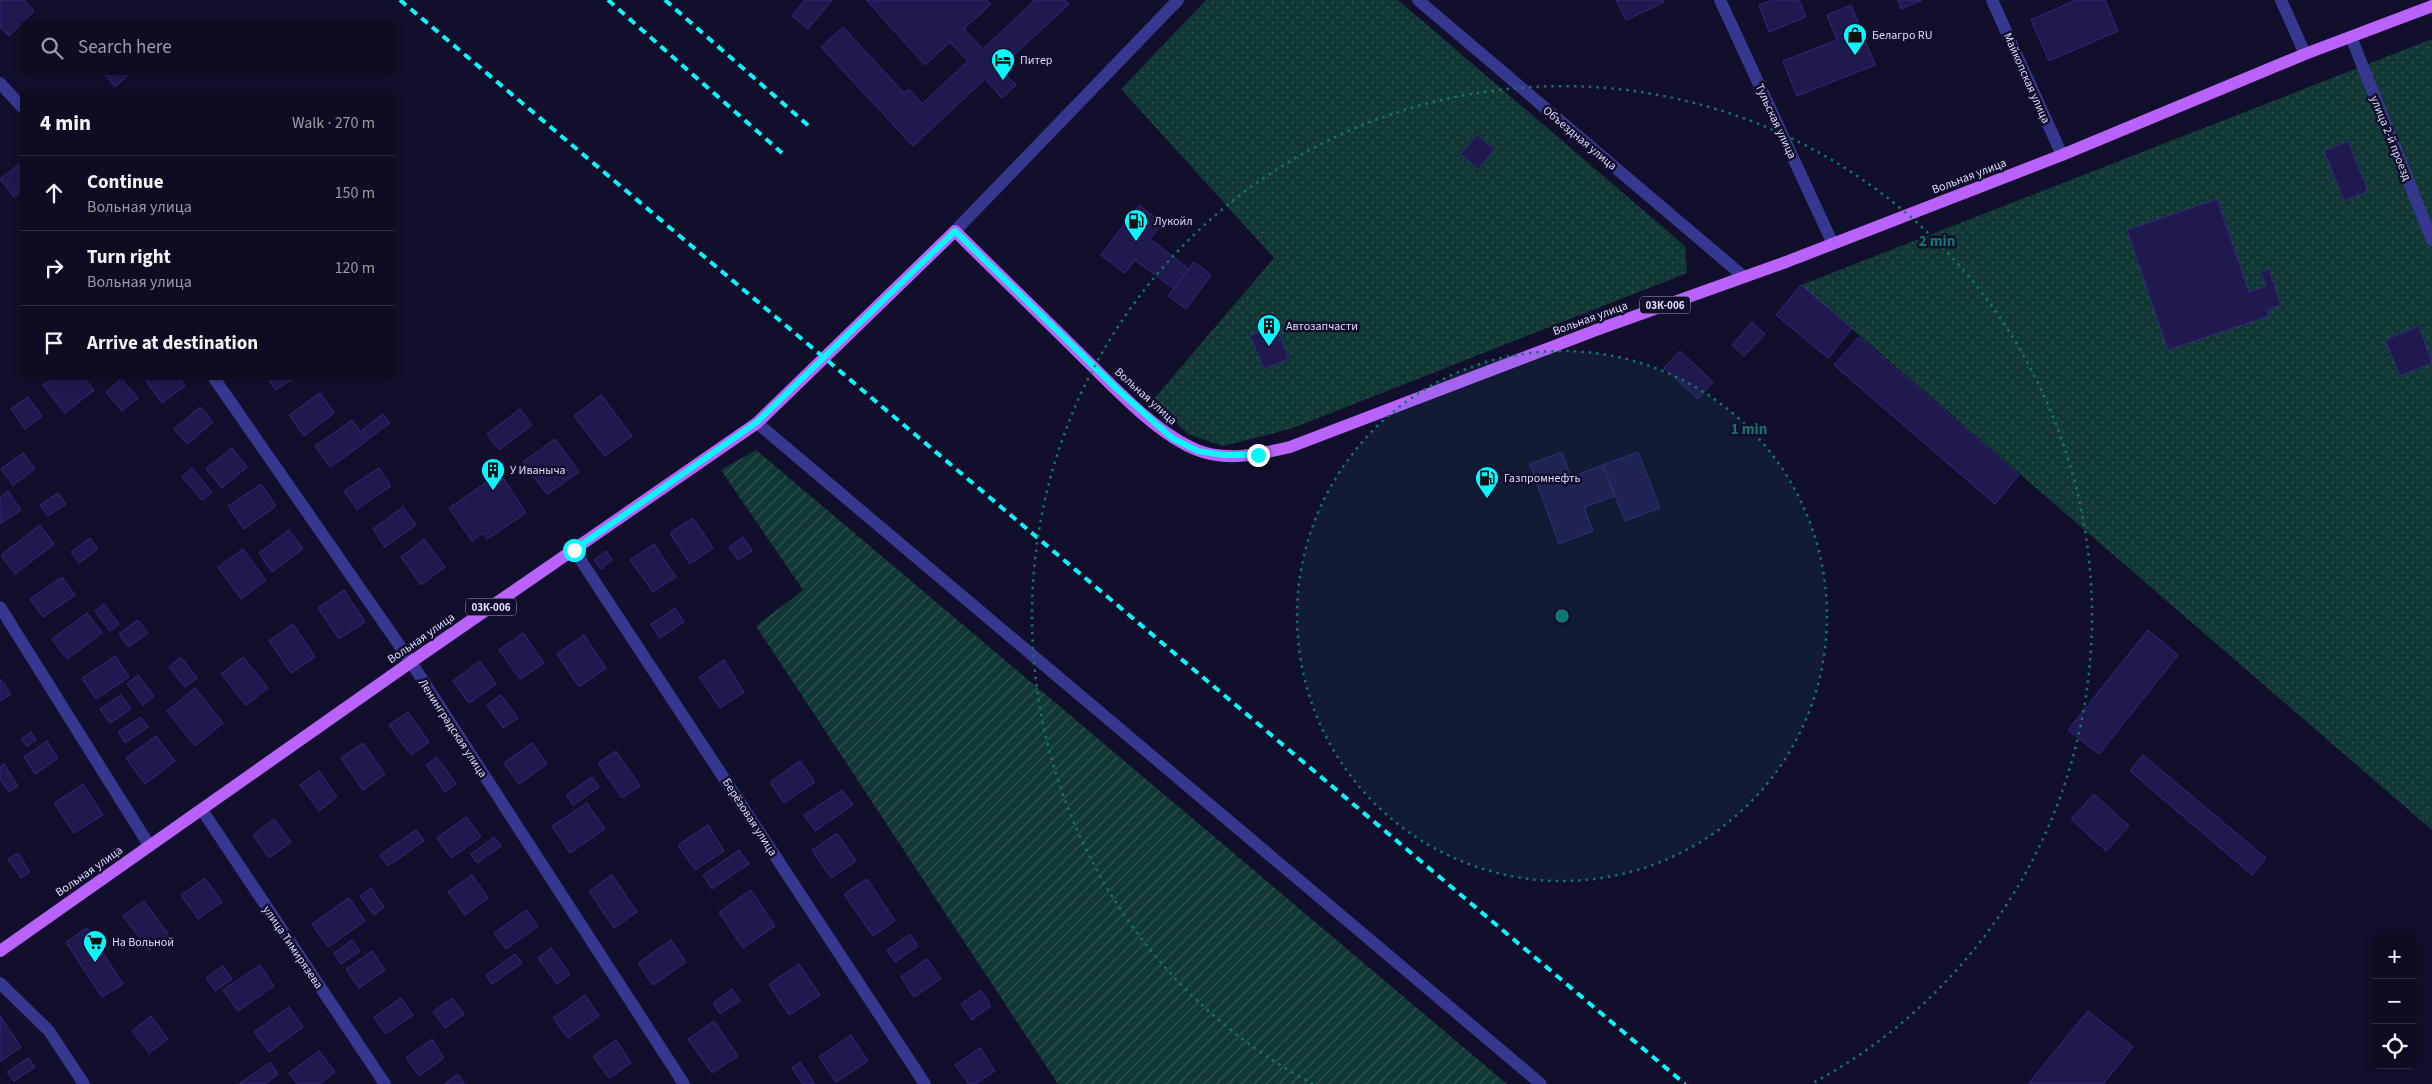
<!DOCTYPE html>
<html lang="en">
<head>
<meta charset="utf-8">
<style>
  :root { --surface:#0e0b22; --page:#17142a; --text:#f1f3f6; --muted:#9b9ba5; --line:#2e2b40 }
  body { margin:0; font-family:"Source Sans 3",sans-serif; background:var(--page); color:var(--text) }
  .controls { position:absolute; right:15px; bottom:15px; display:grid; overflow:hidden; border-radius:8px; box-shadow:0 2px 8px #0003 }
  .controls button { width:45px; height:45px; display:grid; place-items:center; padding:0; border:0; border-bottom:1px solid var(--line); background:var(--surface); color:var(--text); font:25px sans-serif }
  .stop { position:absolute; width:15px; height:15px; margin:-11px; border:4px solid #07f7ff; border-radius:50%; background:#fff }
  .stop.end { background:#07f7ff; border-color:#fff; box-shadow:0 1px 5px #0008 }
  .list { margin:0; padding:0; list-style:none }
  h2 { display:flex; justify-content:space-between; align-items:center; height:65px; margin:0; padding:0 20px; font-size:21px }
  h2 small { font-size:16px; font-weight:400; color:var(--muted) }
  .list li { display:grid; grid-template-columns:32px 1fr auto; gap:15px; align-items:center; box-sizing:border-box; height:75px; padding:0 20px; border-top:1px solid var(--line) }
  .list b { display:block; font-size:19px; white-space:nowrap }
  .list p { margin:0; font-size:16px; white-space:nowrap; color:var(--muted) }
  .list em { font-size:16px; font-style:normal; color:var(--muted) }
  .icon { flex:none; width:28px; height:28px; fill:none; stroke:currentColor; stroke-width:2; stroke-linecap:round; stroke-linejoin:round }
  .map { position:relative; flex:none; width:2432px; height:1084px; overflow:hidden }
  .search { position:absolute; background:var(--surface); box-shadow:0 2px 8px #0003; left:20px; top:20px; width:375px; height:55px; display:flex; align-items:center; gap:12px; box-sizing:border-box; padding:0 18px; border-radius:8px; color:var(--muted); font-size:19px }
  .panel { position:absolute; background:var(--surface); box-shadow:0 2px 8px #0003; left:20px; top:90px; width:375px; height:290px; border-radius:8px }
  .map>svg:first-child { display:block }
  .grass { fill:url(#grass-dots) }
  .garden { fill:url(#garden-furrows) }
  .building { fill:#201950; stroke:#34297e }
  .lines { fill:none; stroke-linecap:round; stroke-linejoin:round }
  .minor { stroke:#363890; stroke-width:12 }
  .tertiary { stroke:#363890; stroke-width:12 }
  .primary { stroke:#ba62ff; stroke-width:12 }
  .rail { stroke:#07f7ff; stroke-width:4; stroke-dasharray:8 6; stroke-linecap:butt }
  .route { stroke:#07f7ff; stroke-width:6 }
  .ring { fill:none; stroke:#0f766e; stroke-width:2.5; stroke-dasharray:2.5 5 }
  .labels { text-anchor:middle; stroke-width:5; stroke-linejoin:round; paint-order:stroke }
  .shield { fill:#120f2d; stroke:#9f9ec0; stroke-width:1 }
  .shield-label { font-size:11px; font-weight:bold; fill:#dcdbff }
  .poi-label { font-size:12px; fill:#dcdbff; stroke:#120f2d; text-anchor:start }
  .street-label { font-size:12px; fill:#dcdbff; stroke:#120f2d }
  .centre { fill:#0f766e; stroke:#120f2d; stroke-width:2.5 }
  .ring-label { font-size:15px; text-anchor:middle; font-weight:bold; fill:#0f766e; stroke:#120f2d; stroke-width:5; stroke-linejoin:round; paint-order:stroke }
</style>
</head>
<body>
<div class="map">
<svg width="2432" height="1084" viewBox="0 0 2432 1084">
  <defs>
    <pattern id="grass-dots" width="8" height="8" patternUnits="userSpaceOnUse" patternTransform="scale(1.25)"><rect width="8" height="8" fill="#113834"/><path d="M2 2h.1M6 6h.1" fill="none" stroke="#335452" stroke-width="1.8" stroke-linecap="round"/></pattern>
    <pattern id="garden-furrows" width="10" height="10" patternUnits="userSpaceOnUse" patternTransform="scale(1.25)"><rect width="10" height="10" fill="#113834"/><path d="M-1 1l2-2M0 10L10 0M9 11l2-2" fill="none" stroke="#335452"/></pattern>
  </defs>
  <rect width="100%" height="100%" fill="#120f2d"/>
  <g class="grass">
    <path d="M1206,0H1398L1685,246L1687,273L1293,428L1223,446L1188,434L1153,400L1274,258L1121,89Z"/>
    <path d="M2432,39V830L1801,285Z"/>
  </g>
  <path class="garden" d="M756,450L1507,1084H1058L756,626L803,590L721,470Z"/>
  <g class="building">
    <path d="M0,0H24L34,11L9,36L0,27Z"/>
    <path d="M805,0H832L808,29L792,16Z"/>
    <path d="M866,0H987L991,4L964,29L983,49L1033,2L1032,0H1065L1069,4L1000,68L1016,85L1002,98L985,79L913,146L821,47L843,27L904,93L909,89L922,104L968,61L950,42L925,65Z"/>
    <path d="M1616,0H1663L1664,2L1626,20Z"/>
    <path d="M1773,0H1799L1806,17L1769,32L1759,5Z"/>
    <path d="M1898,0H1922L1901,9Z"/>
    <path d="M2076,0H2105L2118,31L2049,61L2031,20Z"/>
    <path d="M1851,5L1875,65L1797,96L1783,61L1837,40L1827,15Z"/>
    <path d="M103,72H132L115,87Z"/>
    <path d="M1477,135L1495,149L1478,169L1461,154Z"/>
    <path d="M2348,141L2368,191L2344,201L2324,151Z"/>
    <path d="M22,162V191L14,197L0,179Z"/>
    <path d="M2217,199L2249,292L2266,286L2261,272L2269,269L2281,305L2267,310L2269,316L2168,350L2127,230Z"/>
    <path d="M1139,205L1162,223L1150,239L1189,269L1174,289L1135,260L1125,273L1101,255Z"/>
    <path d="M1194,262L1211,275L1186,309L1168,296Z"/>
    <path d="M1801,285L1852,328L1828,358L1776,315Z"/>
    <path d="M1752,322L1765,334L1744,356L1732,345Z"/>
    <path d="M1275,325L1289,359L1264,369L1250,336Z"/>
    <path d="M2419,326L2432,363L2400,376L2385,340Z"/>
    <path d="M1859,337L2019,475L1995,504L1834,365Z"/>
    <path d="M1680,351L1713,382L1698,399L1664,368Z"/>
    <path d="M53,378H84L94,390L65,413L43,385Z"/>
    <path d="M151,378H179L185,386L162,403L146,381Z"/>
    <path d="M267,378H294L276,390Z"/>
    <path d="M121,379L138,398L122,411L106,392Z"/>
    <path d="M320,393L334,413L304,436L289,415Z"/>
    <path d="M601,395L632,436L605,456L574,416Z"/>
    <path d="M28,397L42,416L25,429L11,409Z"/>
    <path d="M200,407L213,422L187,444L174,429Z"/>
    <path d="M520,409L532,425L499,450L487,434Z"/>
    <path d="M383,414L390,423L368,439L362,430Z"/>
    <path d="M352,420L367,441L330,467L315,446Z"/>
    <path d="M555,439L579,472L547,494L523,462Z"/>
    <path d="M232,448L247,467L222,488L206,469Z"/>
    <path d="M1562,452L1571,477L1603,465L1615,496L1584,507L1593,531L1559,544L1530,464Z"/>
    <path d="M1638,452L1660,508L1625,521L1603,465Z"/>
    <path d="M23,453L35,469L13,485L1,469Z"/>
    <path d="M192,468L212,492L202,500L182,477Z"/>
    <path d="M379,468L391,486L357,509L344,491Z"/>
    <path d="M500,473L526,513L487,539L483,533L472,541L449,508Z"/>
    <path d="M261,484L276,506L244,529L228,506Z"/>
    <path d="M8,491L21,510L0,524V497Z"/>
    <path d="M58,493L66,504L48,516L40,505Z"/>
    <path d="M403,507L416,525L385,547L373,529Z"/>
    <path d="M693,518L713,548L690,564L670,533Z"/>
    <path d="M40,525L54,544L15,574L1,555Z"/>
    <path d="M289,530L303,549L272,572L259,553Z"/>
    <path d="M743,537L752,551L738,560L729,547Z"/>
    <path d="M90,538L98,549L79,563L71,552Z"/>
    <path d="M424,539L445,567L421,585L401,557Z"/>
    <path d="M654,544L676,577L653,592L630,560Z"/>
    <path d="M243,549L266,580L241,599L218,567Z"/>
    <path d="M606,551L612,560L601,569L594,560Z"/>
    <path d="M62,577L75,595L43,617L30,599Z"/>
    <path d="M344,590L365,622L339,639L318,608Z"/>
    <path d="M104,604L119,624L110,631L95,611Z"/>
    <path d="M675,608L684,622L660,638L651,624Z"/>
    <path d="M87,613L102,633L67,659L52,639Z"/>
    <path d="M138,620L148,633L128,647L119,634Z"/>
    <path d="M293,624L315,657L291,673L269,641Z"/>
    <path d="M2148,630L2178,655L2099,754L2068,730Z"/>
    <path d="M523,633L544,663L520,679L499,650Z"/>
    <path d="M584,635L606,668L579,687L557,654Z"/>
    <path d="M115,656L129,677L96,699L82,678Z"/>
    <path d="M181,657L197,678L185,687L169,667Z"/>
    <path d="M243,657L268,688L246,705L221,674Z"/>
    <path d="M724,660L744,692L720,708L699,677Z"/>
    <path d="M480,661L496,684L469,703L453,681Z"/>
    <path d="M138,675L154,696L143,705L127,684Z"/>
    <path d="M0,679L11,694L0,701Z"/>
    <path d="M195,688L223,723L195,746L167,711Z"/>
    <path d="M121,695L131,709L110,723L100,709Z"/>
    <path d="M501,695L518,718L503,728L487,705Z"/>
    <path d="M408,712L429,742L411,755L389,725Z"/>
    <path d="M141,717L148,727L125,743L118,732Z"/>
    <path d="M31,732L36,740L27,746L21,739Z"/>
    <path d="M156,736L175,761L145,784L126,758Z"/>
    <path d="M47,741L58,758L35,774L24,757Z"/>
    <path d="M363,743L385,774L363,790L341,758Z"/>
    <path d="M532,743L547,764L519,784L504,763Z"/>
    <path d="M616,751L640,786L622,798L598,763Z"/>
    <path d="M2143,755L2266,858L2252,875L2130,771Z"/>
    <path d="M437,757L456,784L445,792L426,765Z"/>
    <path d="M800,761L815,782L784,803L770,782Z"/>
    <path d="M4,764L18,786L9,792L0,779V767Z"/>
    <path d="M319,771L337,797L319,811L300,785Z"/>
    <path d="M592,777L599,787L573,805L566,795Z"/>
    <path d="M83,784L103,815L74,833L54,803Z"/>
    <path d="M842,790L853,805L815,831L804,815Z"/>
    <path d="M2094,794L2129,826L2106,851L2071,819Z"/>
    <path d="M587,803L605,829L570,853L552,826Z"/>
    <path d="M466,817L481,837L451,858L437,838Z"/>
    <path d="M274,819L291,842L269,858L253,835Z"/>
    <path d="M708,825L724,851L695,870L678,845Z"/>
    <path d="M416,830L424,841L388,866L380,855Z"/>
    <path d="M837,833L856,861L831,878L812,850Z"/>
    <path d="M494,837L501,846L477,863L471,854Z"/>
    <path d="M739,850L749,864L712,889L703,875Z"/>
    <path d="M18,853L30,872L21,878L8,859Z"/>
    <path d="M472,875L488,898L465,915L448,892Z"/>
    <path d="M612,875L637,912L614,928L589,891Z"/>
    <path d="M205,878L222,902L198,919L181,895Z"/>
    <path d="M867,879L895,921L873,936L844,894Z"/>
    <path d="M371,888L384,907L374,915L360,896Z"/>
    <path d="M751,890L775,926L743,948L719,912Z"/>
    <path d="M349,898L365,921L328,947L312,924Z"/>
    <path d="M144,901L169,935L149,950L123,916Z"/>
    <path d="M526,910L538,926L506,949L494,933Z"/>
    <path d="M87,928L123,984L102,997L66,942Z"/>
    <path d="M910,934L918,946L895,962L887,950Z"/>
    <path d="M352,940L360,951L341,964L334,953Z"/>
    <path d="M671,940L686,962L653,985L638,963Z"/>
    <path d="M551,948L570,974L557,984L538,958Z"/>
    <path d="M372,951L385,970L359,988L346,969Z"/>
    <path d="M515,954L522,963L492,984L486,975Z"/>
    <path d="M927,959L941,979L914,997L901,977Z"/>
    <path d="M799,964L820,995L789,1015L769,984Z"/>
    <path d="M260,965L274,986L238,1011L223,990Z"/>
    <path d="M223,966L232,979L215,991L206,978Z"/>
    <path d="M732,989L740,1001L720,1014L713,1003Z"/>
    <path d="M981,990L991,1006L972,1020L961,1004Z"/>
    <path d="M585,995L599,1016L568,1038L553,1018Z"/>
    <path d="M401,998L413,1015L386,1034L374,1017Z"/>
    <path d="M452,998L464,1014L445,1028L433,1012Z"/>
    <path d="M289,1007L303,1027L269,1052L254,1032Z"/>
    <path d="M2088,1011L2133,1047L2103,1084H2028Z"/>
    <path d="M0,1016L21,1047L1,1061H0Z"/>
    <path d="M151,1016L168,1039L149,1053L132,1031Z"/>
    <path d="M714,1021L738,1056L712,1073L688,1039Z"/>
    <path d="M851,1035L868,1061L836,1082L819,1057Z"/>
    <path d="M432,1039L444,1058L419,1076L406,1058Z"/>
    <path d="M616,1040L631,1063L609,1078L593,1056Z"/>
    <path d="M980,1048L995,1071L975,1084H969L955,1065Z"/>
    <path d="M319,1051L335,1072L319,1084H298L289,1073Z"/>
    <path d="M28,1058L35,1067L14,1081L7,1072Z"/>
    <path d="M270,1062L278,1074L265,1084H239Z"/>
    <path d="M800,1062L815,1084H803L792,1068Z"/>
    <path d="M458,1074L465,1084H444Z"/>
  </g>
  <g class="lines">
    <g class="minor">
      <path d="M1720,0L1832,242"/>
      <path d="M1992,0L2062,155"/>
      <path d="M2281,0L2305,54"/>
      <path d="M2351,37L2432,240"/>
      <path d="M0,83L22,107"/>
      <path d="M214,378L411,662L684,1084"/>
      <path d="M757,423L1541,1084"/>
      <path d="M574,550L925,1084"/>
      <path d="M0,607L149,845"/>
      <path d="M202,810L385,1084"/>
      <path d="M0,983L49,1031L84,1084"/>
    </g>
    <g class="tertiary">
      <path d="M1418,0L1743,276"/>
      <path d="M955,231L1178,0"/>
    </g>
    <path class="primary" d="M0,951L411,662L757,423L955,231C998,274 1042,316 1085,359C1116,389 1157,434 1197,450C1226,462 1261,454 1290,447L1599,329L1786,262L2062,155L2305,54L2432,6"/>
    <g class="rail">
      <path d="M400,0L1685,1084"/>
      <path d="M608,0L782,153"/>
      <path d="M665,0L810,127"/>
    </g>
  </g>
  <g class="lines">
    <path class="route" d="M574,550L757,422L955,231L1117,389L1172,438L1198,451L1223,455H1258"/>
  </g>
  <circle cx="1562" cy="616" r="265" fill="#0f766e" fill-opacity=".12"/>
  <g class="ring">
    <circle cx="1562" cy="616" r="265"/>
    <path d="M1313 1084A530 530 0 1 1 1811 1084"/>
  </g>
  <defs>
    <g id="shop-pin" transform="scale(1.25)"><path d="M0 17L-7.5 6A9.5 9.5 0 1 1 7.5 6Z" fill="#07f7ff" stroke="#120f2d"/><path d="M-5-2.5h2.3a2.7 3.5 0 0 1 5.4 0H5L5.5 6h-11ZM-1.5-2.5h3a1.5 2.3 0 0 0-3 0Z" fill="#111"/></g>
    <g id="hotel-pin" transform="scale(1.25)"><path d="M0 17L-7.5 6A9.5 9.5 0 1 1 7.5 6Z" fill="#07f7ff" stroke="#120f2d"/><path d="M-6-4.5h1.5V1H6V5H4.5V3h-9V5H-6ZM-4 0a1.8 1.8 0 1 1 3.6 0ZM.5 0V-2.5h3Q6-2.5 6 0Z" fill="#111"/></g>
    <g id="fuel-pin" transform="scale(1.25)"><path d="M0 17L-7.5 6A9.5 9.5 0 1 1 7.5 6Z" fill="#07f7ff" stroke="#120f2d"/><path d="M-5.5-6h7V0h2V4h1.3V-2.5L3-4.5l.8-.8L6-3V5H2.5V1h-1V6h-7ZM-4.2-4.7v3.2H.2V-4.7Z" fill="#111"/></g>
    <g id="building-pin" transform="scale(1.25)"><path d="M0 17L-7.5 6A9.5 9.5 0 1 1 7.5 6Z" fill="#07f7ff" stroke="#120f2d"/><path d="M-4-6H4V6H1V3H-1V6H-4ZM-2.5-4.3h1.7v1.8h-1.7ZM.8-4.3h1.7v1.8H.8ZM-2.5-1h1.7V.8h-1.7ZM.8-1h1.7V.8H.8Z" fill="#111"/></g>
    <g id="supermarket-pin" transform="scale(1.25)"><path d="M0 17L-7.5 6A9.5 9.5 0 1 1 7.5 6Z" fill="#07f7ff" stroke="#120f2d"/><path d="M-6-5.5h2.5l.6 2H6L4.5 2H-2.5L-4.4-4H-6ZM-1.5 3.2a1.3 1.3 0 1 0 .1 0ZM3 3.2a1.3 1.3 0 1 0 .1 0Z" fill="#111"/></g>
  </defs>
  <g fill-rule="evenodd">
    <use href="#shop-pin" x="1855" y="35"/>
    <use href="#hotel-pin" x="1003" y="60"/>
    <use href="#fuel-pin" x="1136" y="221"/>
    <use href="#building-pin" x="1269" y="326"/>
    <use href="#building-pin" x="493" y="470"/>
    <use href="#fuel-pin" x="1487" y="478"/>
    <use href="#supermarket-pin" x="95" y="942"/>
  </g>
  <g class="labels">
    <g class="shield">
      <rect x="1640" y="296.5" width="50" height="17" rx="4"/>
      <rect x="466" y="598.5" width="50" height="17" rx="4"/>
    </g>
    <g class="shield-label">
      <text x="1665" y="309">03К-006</text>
      <text x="491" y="611">03К-006</text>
    </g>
    <g class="poi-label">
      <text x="1872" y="39">Белагро RU</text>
      <text x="1020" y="64">Питер</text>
      <text x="1154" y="225">Лукойл</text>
      <text x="1286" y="330">Автозапчасти</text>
      <text x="510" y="474">У Иваныча</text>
      <text x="1504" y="482">Газпромнефть</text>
      <text x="112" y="946">На Вольной</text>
    </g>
    <g class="street-label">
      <text transform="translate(2027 78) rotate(66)" y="4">Майкопская улица</text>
      <text transform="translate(1776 121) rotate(65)" y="4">Тульская улица</text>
      <text transform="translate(1580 138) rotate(40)" y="4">Объездная улица</text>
      <text transform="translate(2391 138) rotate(68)" y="4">улица 2-й проезд</text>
      <text transform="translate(1969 176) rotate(-21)" y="4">Вольная улица</text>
      <text transform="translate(1590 318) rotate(-20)" y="4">Вольная улица</text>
      <text transform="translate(1146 396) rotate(42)" y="4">Вольная улица</text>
      <text transform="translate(421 638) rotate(-35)" y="4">Вольная улица</text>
      <text transform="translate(453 728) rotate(57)" y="4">Ленинградская улица</text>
      <text transform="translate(750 817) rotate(57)" y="4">Берёзовая улица</text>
      <text transform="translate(89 871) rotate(-35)" y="4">Вольная улица</text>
      <text transform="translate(293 947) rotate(56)" y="4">улица Тимирязева</text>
    </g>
  </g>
  <circle cx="1562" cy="616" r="8" class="centre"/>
  <g class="ring-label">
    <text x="1937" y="246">2 min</text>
    <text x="1749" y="434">1 min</text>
  </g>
</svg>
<div class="controls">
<button>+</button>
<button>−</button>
<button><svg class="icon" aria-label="locate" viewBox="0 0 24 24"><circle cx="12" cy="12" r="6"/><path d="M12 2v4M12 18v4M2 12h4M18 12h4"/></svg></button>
</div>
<div class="stop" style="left:574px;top:550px"></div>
<div class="stop end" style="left:1258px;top:455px"></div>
<div class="search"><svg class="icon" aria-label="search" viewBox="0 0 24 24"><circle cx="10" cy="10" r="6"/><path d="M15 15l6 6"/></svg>Search here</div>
<section class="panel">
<h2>4 min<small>Walk · 270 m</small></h2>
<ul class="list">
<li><svg class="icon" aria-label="ahead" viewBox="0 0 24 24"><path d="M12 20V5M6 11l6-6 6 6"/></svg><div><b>Continue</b><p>Вольная улица</p></div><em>150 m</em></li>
<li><svg class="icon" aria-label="right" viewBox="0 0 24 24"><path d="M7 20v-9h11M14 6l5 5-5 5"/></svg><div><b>Turn right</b><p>Вольная улица</p></div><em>120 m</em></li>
<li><svg class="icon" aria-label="arrive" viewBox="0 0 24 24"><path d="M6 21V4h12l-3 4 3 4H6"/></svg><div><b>Arrive at destination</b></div></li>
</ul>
</section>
</div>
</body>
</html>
